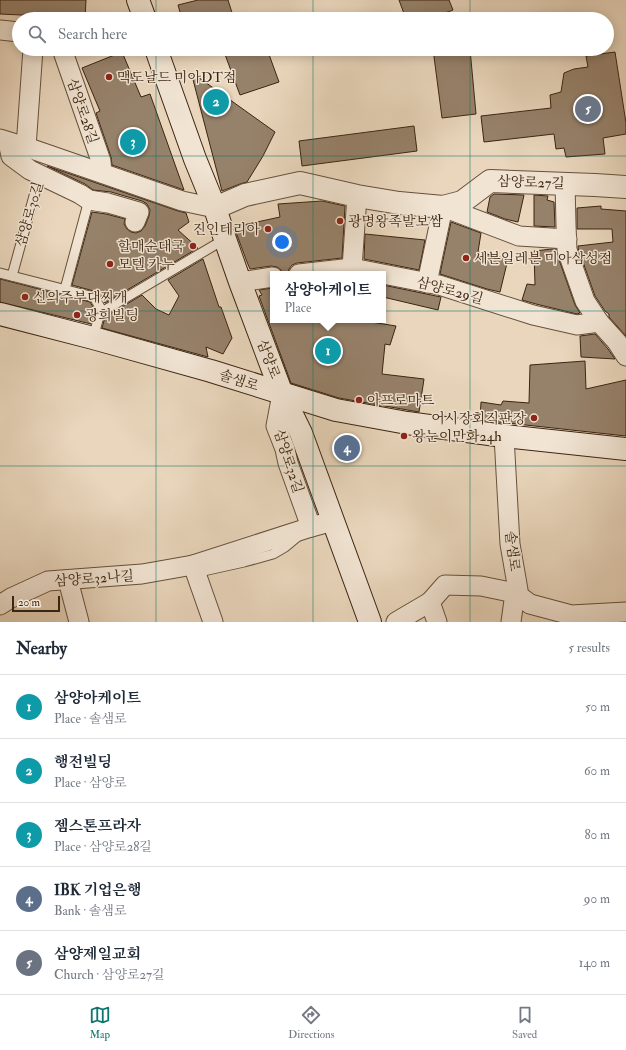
<!DOCTYPE html>
<html lang="en">
<head>
<meta charset="utf-8">
<style>
  :root { --surface:#fff; --page:#f6f6f7; --text:#1f2937; --muted:#747a83; --line:#e0e1e3; --accent:#0f766e }
  body { margin:0; font-family:"IM FELL Double Pica","Noto Serif KR",serif; background:var(--page); color:var(--text) }
  .scale { position:absolute; left:12px; bottom:10px; width:48px; box-sizing:border-box; padding-left:4px; border:2px solid #3c2511; border-top:0; font-size:11px; line-height:14px; white-space:nowrap; color:#3c2511; -webkit-text-stroke:3px #f1e4d3; paint-order:stroke }
  .you { position:absolute; left:282px; top:242px; width:14px; height:14px; margin:-10px; border:3px solid #fff; border-radius:50%; background:#1a73e8; box-shadow:0 0 0 6px #1a73e833 }
  .badge { display:grid; place-items:center; width:26px; height:26px; border-radius:50%; background:var(--accent); color:#fff; font-size:13px; font-weight:700 }
  .pin { position:absolute; translate:-50% -50%; border:2px solid #fff; box-shadow:0 1px 4px #0006 }
  .popup { position:absolute; left:270px; top:271px; width:116px; height:52px; box-sizing:border-box; display:grid; place-content:center; border-radius:0px; background:var(--surface); filter:drop-shadow(0 1px 3px #0005); font-size:13px; white-space:nowrap; color:var(--muted) }
  .popup b { font-size:15px; color:var(--text) }
  .popup::after { content:''; position:absolute; left:50%; top:100%; margin-left:-8px; border:8px solid transparent; border-top-color:var(--surface) }
  .list { margin:0; padding:0; list-style:none }
  h2 { display:flex; justify-content:space-between; align-items:center; height:52px; margin:0; padding:0 16px; font-size:17px }
  h2 small { font-size:13px; font-weight:400; color:var(--muted) }
  .list li { display:grid; grid-template-columns:26px 1fr auto; gap:12px; align-items:center; box-sizing:border-box; height:64px; padding:0 16px; border-top:1px solid var(--line) }
  .list b { display:block; font-size:15px; white-space:nowrap }
  .list p { margin:0; font-size:13px; white-space:nowrap; color:var(--muted) }
  .list em { font-size:13px; font-style:normal; color:var(--muted) }
  .icon { flex:none; width:22px; height:22px; fill:none; stroke:currentColor; stroke-width:2; stroke-linecap:round; stroke-linejoin:round }
  .map { position:relative; flex:none; width:626px; height:622px; overflow:hidden }
  .search { position:absolute; background:var(--surface); box-shadow:0 2px 10px #0003; left:12px; right:12px; top:12px; height:44px; display:flex; align-items:center; gap:10px; box-sizing:border-box; padding:0 14px; border-radius:22px; color:var(--muted); font-size:15px }
  .sheet { height:372px; background:var(--surface) }
  nav { display:flex; justify-content:space-around; align-items:center; box-sizing:border-box; height:56px; border-top:1px solid var(--line); background:var(--surface); font-size:11px; color:var(--muted) }
  nav a { display:grid; justify-items:center; gap:2px }
  nav .on { color:var(--accent) }
  .map>svg:first-child { display:block }
  .building { fill:#96816a; stroke:#3c2511 }
  .lines { fill:none; stroke-linecap:round; stroke-linejoin:round }
  .service-casing { stroke:#67513c; stroke-width:11 }
  .minor-casing { stroke:#67513c; stroke-width:21 }
  .tertiary-casing { stroke:#67513c; stroke-width:24 }
  .secondary-casing { stroke:#3c2511; stroke-width:24 }
  .service { stroke:#f1e4d3; stroke-width:9 }
  .minor { stroke:#f1e4d3; stroke-width:19 }
  .tertiary { stroke:#f1e4d3; stroke-width:22 }
  .secondary { stroke:#f1e4d3; stroke-width:22 }
  .grid { fill:none; stroke:#0f766e; stroke-width:1; stroke-opacity:0.55 }
  .poi-dot { fill:#8f2418; stroke:#f1e4d3; stroke-width:1.5 }
  .labels { text-anchor:middle; stroke-width:3; stroke-linejoin:round; paint-order:stroke }
  .poi-label { font-size:14px; fill:#3c2511; stroke:#f1e4d3; text-anchor:start }
  .street-label { font-size:14px; fill:#3c2511; stroke:#f1e4d3 }
</style>
</head>
<body>
<div class="map">
<svg width="626" height="622" viewBox="0 0 626 622">
  <rect width="100%" height="100%" fill="#e9d6bc"/>
  <filter id="stains"><feTurbulence type="fractalNoise" baseFrequency=".005" numOctaves="4"/><feColorMatrix values="0 0 0 0 .2 0 0 0 0 .09 0 0 0 0 .02 0 0 0 .5 -.17"/></filter>
  <radialGradient id="worn" r=".72"><stop offset=".6" stop-color="#630" stop-opacity="0"/><stop offset="1" stop-color="#630" stop-opacity=".3"/></radialGradient>
  <g class="building">
    <path d="M0,0H86L85,18L0,14Z"/>
    <path d="M198,0H228L234,19H182L178,5Z"/>
    <path d="M399,0H449L453,10L429,19H406Z"/>
    <path d="M223,49H267L279,82L240,95Z"/>
    <path d="M433,49H470L476,114L442,118Z"/>
    <path d="M122,52L141,97L150,94L184,190L112,165L111,157L96,113L100,111L82,68Z"/>
    <path d="M615,52L626,123V134L603,138L605,154L566,157L564,148L556,149L554,134L484,142L481,116L551,108L550,95L561,92L564,73L574,69L588,67L586,56Z"/>
    <path d="M191,72L275,132L263,156L247,182L240,184L222,191Z"/>
    <path d="M414,126L417,151L302,166L299,141Z"/>
    <path d="M47,166L178,211L186,213L189,222L178,230L198,248L105,303L97,292L72,285L92,212L106,214L125,219L124,224L127,229L131,232L136,233L141,231L145,226L149,216L150,210L147,204L142,201L111,192L93,190L85,184Z"/>
    <path d="M494,194L524,195L518,222L505,219L487,212L490,197Z"/>
    <path d="M534,195L548,196L547,200L554,202L555,227L534,226Z"/>
    <path d="M322,201L345,206L342,258L297,263L292,265L289,269L288,274H283L281,270L277,267L271,266L250,269L247,262L234,227L280,217L278,204Z"/>
    <path d="M601,206V209L626,211V336L609,317V314L605,311L595,296L578,248V246L613,242L612,229H577V208Z"/>
    <path d="M451,222L481,233L478,252L508,259L500,292L487,289L440,274Z"/>
    <path d="M365,234L425,240L419,270L364,259Z"/>
    <path d="M552,249H556L557,254L575,305L580,313L577,314L536,304L522,300L527,284L535,285L534,251Z"/>
    <path d="M203,259L219,307H221L232,338L223,354L206,347L208,357L102,328L105,317L142,295L156,309L169,315L179,296L168,280Z"/>
    <path d="M0,279L90,302L95,310L91,324L0,302Z"/>
    <path d="M383,285L441,297L438,310L383,297Z"/>
    <path d="M273,288V320H371V322L396,326L390,345L385,344L382,374L424,379L419,412L339,398L291,383L259,296L262,295L259,290Z"/>
    <path d="M595,334L608,349L615,359L581,357L580,336Z"/>
    <path d="M585,361L586,389L626,380V436L480,420L481,402L501,405L503,401L529,403L530,365Z"/>
  </g>
  <g class="lines">
    <g class="service-casing">
      <g id="service">
        <path d="M0,273L94,297L101,309L93,338"/>
        <path d="M12,276L40,174"/>
        <path d="M65,289L89,200"/>
        <path d="M100,313L225,239"/>
        <path d="M199,572L244,562L273,554L285,547L297,537"/>
      </g>
    </g>
    <g class="minor-casing">
      <g id="minor">
        <path d="M0,30L19,32"/>
        <path d="M62,49L101,161L102,173"/>
        <path d="M0,139L26,147L182,201L215,208"/>
        <path d="M8,142L11,156L30,170L80,194L89,200L108,203L139,212L135,222"/>
        <path d="M26,147L33,49"/>
        <path d="M565,183L566,225L567,250L585,301L599,322"/>
        <path d="M352,268L357,196"/>
        <path d="M299,274L352,268L439,285L533,315L577,325L599,322L617,342L626,356"/>
        <path d="M240,282L273,277"/>
        <path d="M427,283L443,207L519,236L567,239"/>
        <path d="M282,394L276,426L285,449L288,463L311,527"/>
        <path d="M504,436L510,544L518,590L515,593L511,622"/>
        <path d="M193,565L213,622"/>
        <path d="M68,580L79,622"/>
        <path d="M430,602L437,622"/>
        <path d="M0,605L11,598L48,581L142,574L193,565L311,527L333,521"/>
        <path d="M396,622L430,602L445,585L481,586L515,593L530,604L571,615L626,612"/>
      </g>
    </g>
    <g class="tertiary-casing">
      <path id="tertiary" d="M215,208L245,195L300,183L357,196L399,203L443,207L462,202L490,181L595,185L626,187"/>
    </g>
    <g class="secondary-casing">
      <g id="secondary">
        <path d="M138,0L145,19"/>
        <path d="M156,49L195,159L215,208L225,239L240,282L282,394L301,433L370,622"/>
        <path d="M0,314L93,338L211,371L336,410L407,423L504,436L626,449"/>
      </g>
    </g>
    <use href="#service" class="service"/>
    <use href="#minor" class="minor"/>
    <use href="#tertiary" class="tertiary"/>
    <use href="#secondary" class="secondary"/>
  </g>
  <path class="grid" d="M156,0V19M313,0V19M470,0V19M156,49V622M313,49V622M470,49V622M0,156H626M0,311H626M0,466H626"/>
  <g class="poi-dot">
    <circle cx="109" cy="77" r="4"/>
    <circle cx="340" cy="221" r="4"/>
    <circle cx="268" cy="229" r="4"/>
    <circle cx="193" cy="246" r="4"/>
    <circle cx="466" cy="258" r="4"/>
    <circle cx="110" cy="264" r="4"/>
    <circle cx="25" cy="297" r="4"/>
    <circle cx="77" cy="315" r="4"/>
    <circle cx="359" cy="400" r="4"/>
    <circle cx="534" cy="418" r="4"/>
    <circle cx="404" cy="436" r="4"/>
  </g>
  <g class="labels">
    <g class="poi-label">
      <text x="117" y="82">맥도날드 미아DT점</text>
      <text x="348" y="226">광명왕족발보쌈</text>
      <text x="260" y="234" text-anchor="end">진인테리아</text>
      <text x="185" y="251" text-anchor="end">할매순대국</text>
      <text x="474" y="263">세븐일레븐 미아삼성점</text>
      <text x="118" y="269">모텔 카누</text>
      <text x="33" y="302">신의주부대찌개</text>
      <text x="85" y="320">광희빌딩</text>
      <text x="367" y="405">아프로마트</text>
      <text x="526" y="423" text-anchor="end">어시장회직판장</text>
      <text x="412" y="441">왕눈이만화24h</text>
    </g>
    <g class="street-label">
      <text transform="translate(83 111) rotate(71)" y="5">삼양로28길</text>
      <text transform="translate(531 182) rotate(2)" y="5">삼양로27길</text>
      <text transform="translate(29 214) rotate(-74)" y="5">삼양로30길</text>
      <text transform="translate(450 290) rotate(15)" y="5">삼양로29길</text>
      <text transform="translate(269 359) rotate(69)" y="5">삼양로</text>
      <text transform="translate(239 380) rotate(18)" y="5">솔샘로</text>
      <text transform="translate(289 461) rotate(72)" y="5">삼양로32길</text>
      <text transform="translate(513 551) rotate(83)" y="5">솔샘로</text>
      <text transform="translate(94 578) rotate(-4)" y="5">삼양로32나길</text>
    </g>
  </g>
  <rect width="100%" height="100%" filter="url(#stains)"/>
  <rect width="100%" height="100%" fill="url(#worn)"/>
</svg>
<div class="scale">20 m</div>
<div class="you"></div>
<div class="pin badge" style="left:328px;top:351px;background:#0f9aa8">1</div>
<div class="popup"><b>삼양아케이트</b>Place</div>
<div class="pin badge" style="left:216px;top:102px;background:#0f9aa8">2</div>
<div class="pin badge" style="left:133px;top:142px;background:#0f9aa8">3</div>
<div class="pin badge" style="left:347px;top:448px;background:#5c6f8a">4</div>
<div class="pin badge" style="left:588px;top:109px;background:#6b7280">5</div>
<div class="search"><svg class="icon" aria-label="search" viewBox="0 0 24 24"><circle cx="10" cy="10" r="6"/><path d="M15 15l6 6"/></svg>Search here</div>
</div>
<section class="sheet">
<h2>Nearby<small>5 results</small></h2>
<ul class="list">
<li><span class="badge" style="background:#0f9aa8">1</span><div><b>삼양아케이트</b><p>Place · 솔샘로</p></div><em>50 m</em></li>
<li><span class="badge" style="background:#0f9aa8">2</span><div><b>행전빌딩</b><p>Place · 삼양로</p></div><em>60 m</em></li>
<li><span class="badge" style="background:#0f9aa8">3</span><div><b>젬스톤프라자</b><p>Place · 삼양로28길</p></div><em>80 m</em></li>
<li><span class="badge" style="background:#5c6f8a">4</span><div><b>IBK 기업은행</b><p>Bank · 솔샘로</p></div><em>90 m</em></li>
<li><span class="badge" style="background:#6b7280">5</span><div><b>삼양제일교회</b><p>Church · 삼양로27길</p></div><em>140 m</em></li>
</ul>
</section>
<nav>
<a class="on"><svg class="icon" aria-label="map" viewBox="0 0 24 24"><path d="M3 6l6-2 6 2 6-2v14l-6 2-6-2-6 2zM9 4v14M15 6v14"/></svg>Map</a>
<a><svg class="icon" aria-label="directions" viewBox="0 0 24 24"><path d="M12 3l9 9-9 9-9-9zM9 14v-3h6M13 9l2 2-2 2"/></svg>Directions</a>
<a><svg class="icon" aria-label="saved" viewBox="0 0 24 24"><path d="M7 4h10v16l-5-4-5 4z"/></svg>Saved</a>
</nav>
</body>
</html>
